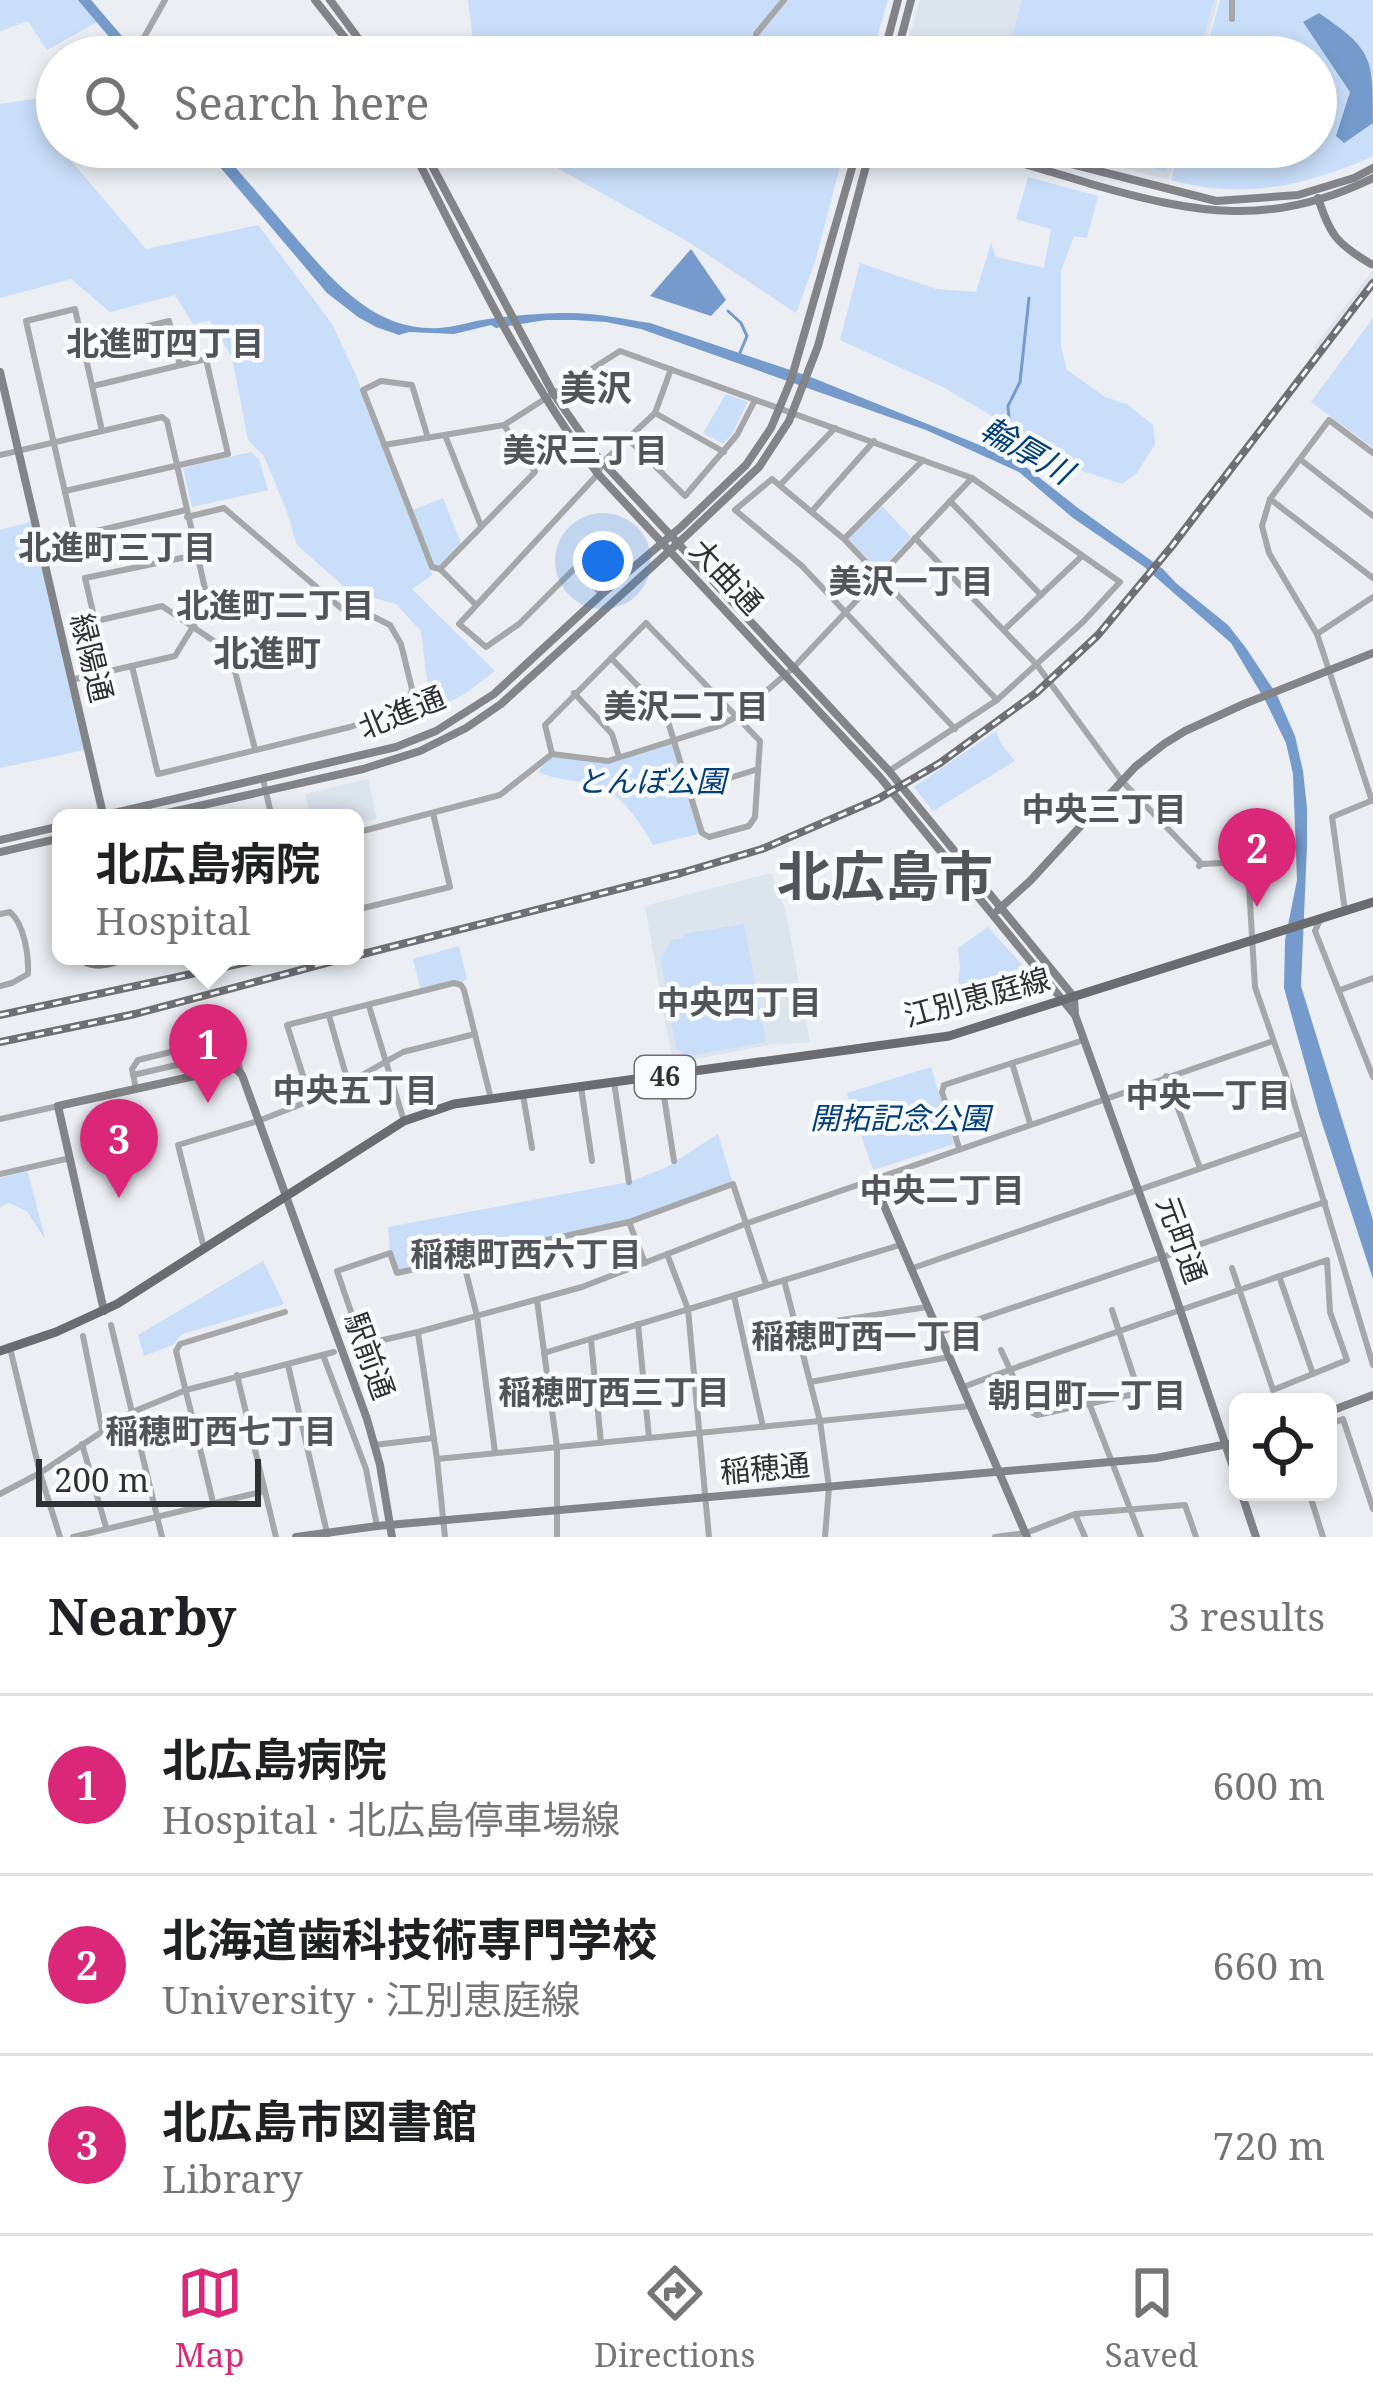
<!DOCTYPE html>
<html lang="en">
<head>
<meta charset="utf-8">
<style>
  :root { --surface:#fff; --page:#f6f6f6; --text:#202124; --muted:#757577; --line:#e0e0e0; --accent:#db2777 }
  body { margin:0; font-family:"Noto Serif","Noto Sans JP",serif; background:var(--page); color:var(--text) }
  .controls { position:absolute; right:36px; bottom:36px; display:grid; overflow:hidden; border-radius:18px; box-shadow:0 6px 18px #0003 }
  .controls button { width:108px; height:108px; display:grid; place-items:center; padding:0; border:0; border-bottom:3px solid var(--line); background:var(--surface); color:var(--text); font:60px sans-serif }
  .scale { position:absolute; left:36px; bottom:30px; width:225px; box-sizing:border-box; padding-left:12px; border:6px solid #303133; border-top:0; font-size:33px; line-height:42px; white-space:nowrap; color:#303133; -webkit-text-stroke:9px #f9fcff; paint-order:stroke }
  .you { position:absolute; left:603px; top:561px; width:42px; height:42px; margin:-30px; border:9px solid #fff; border-radius:50%; background:#1a73e8; box-shadow:0 0 0 18px #1a73e833 }
  .badge { display:grid; place-items:center; width:78px; height:78px; border-radius:50%; background:var(--accent); color:#fff; font-size:39px; font-weight:700 }
  .pin { position:absolute; translate:-50% -99px; filter:drop-shadow(0 3px 6px #0008) }
  .pin::after { content:''; position:absolute; top:63px; width:42px; height:36px; background:inherit; clip-path:polygon(0 0,100% 0,50% 100%) }
  .popup { position:absolute; left:52px; top:809px; width:312px; height:156px; box-sizing:border-box; display:grid; place-content:center; border-radius:18px; background:var(--surface); filter:drop-shadow(0 3px 9px #0005); font-size:39px; white-space:nowrap; color:var(--muted) }
  .popup b { font-size:45px; color:var(--text) }
  .popup::after { content:''; position:absolute; left:50%; top:100%; margin-left:-24px; border:24px solid transparent; border-top-color:var(--surface) }
  .list { margin:0; padding:0; list-style:none }
  h2 { display:flex; justify-content:space-between; align-items:center; height:156px; margin:0; padding:0 48px; font-size:51px }
  h2 small { font-size:39px; font-weight:400; color:var(--muted) }
  .list li { display:grid; grid-template-columns:78px 1fr auto; gap:36px; align-items:center; box-sizing:border-box; height:180px; padding:0 48px; border-top:3px solid var(--line) }
  .list b { display:block; font-size:45px; white-space:nowrap }
  .list p { margin:0; font-size:39px; white-space:nowrap; color:var(--muted) }
  .list em { font-size:39px; font-style:normal; color:var(--muted) }
  .icon { flex:none; width:66px; height:66px; fill:none; stroke:currentColor; stroke-width:2; stroke-linecap:round; stroke-linejoin:round }
  .map { position:relative; flex:none; width:1373px; height:1537px; overflow:hidden }
  .search { position:absolute; background:var(--surface); box-shadow:0 6px 18px #0003; left:36px; right:36px; top:36px; height:132px; display:flex; align-items:center; gap:30px; box-sizing:border-box; padding:0 42px; border-radius:66px; color:var(--muted); font-size:45px }
  .sheet { height:696px; background:var(--surface) }
  nav { display:flex; justify-content:space-around; align-items:center; box-sizing:border-box; height:168px; border-top:3px solid var(--line); background:var(--surface); font-size:33px; color:var(--muted) }
  nav a { display:grid; justify-items:center; gap:6px }
  nav .on { color:var(--accent) }
  .map>svg:first-child { display:block }
  .built { fill:#dce4ee }
  .green { fill:#c8def9 }
  .water { fill:#749bcb }
  .lines { fill:none; stroke-linecap:round; stroke-linejoin:round }
  .stream { stroke:#749bcb; stroke-width:3 }
  .street { stroke:#a5a7a8; stroke-width:6 }
  .secondary { stroke:#828487; stroke-width:8 }
  .primary { stroke:#6a6c6f; stroke-width:9 }
  .rail-casing { stroke:#6f7073; stroke-width:8 }
  .rail { stroke:#f9fcff; stroke-width:3; stroke-dasharray:9; stroke-linecap:butt }
  .labels { text-anchor:middle; stroke-width:9; stroke-linejoin:round; paint-order:stroke }
  .shield { fill:#f9fcff; stroke:#6c6e70; stroke-width:3 }
  .shield-label { font-size:27px; font-weight:bold; fill:#303133 }
  .street-label { font-size:30px; fill:#303133; stroke:#f9fcff }
  .park-label { font-size:30px; font-style:italic; fill:#023e78; stroke:#f9fcff }
  .neighbourhood-label { font-size:33px; font-weight:bold; fill:#525558; stroke:#f9fcff }
  .water-label { font-size:33px; font-style:italic; fill:#023e78; stroke:#f9fcff }
  .quarter-label { font-size:36px; font-weight:bold; fill:#525558; stroke:#f9fcff }
  .town-label { font-size:54px; font-weight:bold; fill:#525558; stroke:#f9fcff }
</style>
</head>
<body>
<div class="map">
<svg width="1373" height="1537" viewBox="0 0 1373 1537">
  <rect width="100%" height="100%" fill="#ebeef2"/>
  <g class="built">
    <path d="M920,0H1218L1202,57H904Z"/>
    <path d="M1042,147H1178L1169,180Z"/>
    <path d="M1373,270V287L1320,356L1313,348Z"/>
    <path d="M368,779L377,819L355,824V818H311L305,794Z"/>
    <path d="M771,873L785,908L810,1042L769,1045L673,1063L645,906Z"/>
  </g>
  <g class="green">
    <path d="M0,0H81L99,21L47,50L28,21L0,31Z"/>
    <path d="M468,0H888L871,57H475Z"/>
    <path d="M1022,0H1214L1198,57H1006Z"/>
    <path d="M1220,0H1373V156C1307,186 1242,200 1171,180L1180,147H1316V57H1204Z"/>
    <path d="M47,97L57,127V147H64L67,156L146,249L258,225L332,324L355,373L432,575L412,589L495,671L466,693L431,712L421,631L396,604L349,591L297,545L287,512L264,456L248,440L232,357L210,321L193,324L175,295L110,312L71,279L0,298V104Z"/>
    <path d="M520,147H845L815,262L796,313L687,241Z"/>
    <path d="M1087,147H1173L1166,172L1086,150Z"/>
    <path d="M1028,177L1098,196L1087,238L1074,236L1061,271V346L1067,370L1105,397L1127,404L1153,425L1155,444L1137,473L1122,484L1085,472L945,388L840,340L860,263L936,289L976,292L991,243L996,257L1044,268L1051,229L1016,219Z"/>
    <path d="M1373,318V448L1311,402Z"/>
    <path d="M726,394L748,402L732,434L723,444L703,433Z"/>
    <path d="M251,452L259,459L268,490L192,507L183,468Z"/>
    <path d="M443,498L462,546L440,569L432,567L410,511Z"/>
    <path d="M881,505L911,537L879,571L848,538Z"/>
    <path d="M34,521L89,749L0,768V530Z"/>
    <path d="M996,731L1001,744L1015,761L933,811L914,787Z"/>
    <path d="M673,740L702,833L653,845C639,822 622,792 594,785C575,780 556,780 538,772L552,754L608,761Z"/>
    <path d="M744,924L766,1042L688,1056L676,1048L661,959L671,940L683,938V934Z"/>
    <path d="M988,927L1034,978L1029,981L1033,996L976,1013L972,1001L958,982L960,966L958,948Z"/>
    <path d="M459,946L467,980L421,991L413,959Z"/>
    <path d="M931,1067L954,1144L873,1170L847,1093Z"/>
    <path d="M718,1134L733,1184L629,1222L397,1273L390,1253L388,1227L629,1182L665,1168Z"/>
    <path d="M28,1171V1172L45,1239L27,1211L9,1203L0,1207V1178Z"/>
    <path d="M263,1261L284,1304L182,1334L173,1345L144,1356L138,1335Z"/>
  </g>
  <g class="water">
    <path d="M78,0H91L134,50L130,57H126Z"/>
    <path d="M1319,13C1373,50 1373,57 1373,123L1344,143L1336,136L1350,92L1303,22Z"/>
    <path d="M203,147H218C242,175 266,203 290,231C330,277 372,332 439,328C452,327 464,324 476,321C503,316 541,313 568,313C596,313 623,319 650,323L808,376L1017,460L1078,508L1163,569L1176,583L1228,625L1246,648L1277,695L1295,736L1303,771L1307,808V846L1301,986L1373,1220V1279L1319,1114L1284,988L1285,940L1297,880L1293,774L1286,743L1265,700L1231,643L1143,566L1073,518L1019,472L926,430L641,329L606,322L574,320H546L496,328L491,325L454,334L409,332L399,335L376,327L358,317L327,293Z"/>
    <path d="M691,249L726,300L711,316L650,296Z"/>
  </g>
  <g class="lines">
    <g class="stream">
      <path d="M728,311L741,323L747,336L739,355"/>
      <path d="M993,451L1009,418L1008,406L1020,382L1029,298"/>
    </g>
    <g class="street">
      <path d="M1232,0V19"/>
      <path d="M133,57L165,0"/>
      <path d="M758,57L756,34L784,0"/>
      <path d="M83,342L169,321L180,365"/>
      <path d="M655,413L724,452"/>
      <path d="M504,425L620,351L972,478L1120,582L1083,622L997,700L889,771"/>
      <path d="M102,431L75,309L26,321L75,536L186,510"/>
      <path d="M445,435L481,526"/>
      <path d="M428,438L412,385L381,381L363,390L432,567L440,569L476,605"/>
      <path d="M628,439L685,496L737,435L755,400"/>
      <path d="M384,445L504,425L535,472L440,569"/>
      <path d="M0,455L162,417L167,421L208,602L175,656L71,680"/>
      <path d="M1301,460L1373,516"/>
      <path d="M780,485L835,428"/>
      <path d="M65,491L228,454L206,359L93,386"/>
      <path d="M1270,499L1373,578"/>
      <path d="M950,501L1041,595"/>
      <path d="M813,510L874,441"/>
      <path d="M845,538L923,460"/>
      <path d="M915,538L1037,665L1122,781L1201,863"/>
      <path d="M602,594L575,568L519,624L486,647L459,624L598,474L602,463L655,413L671,369"/>
      <path d="M96,621L162,606L230,652L255,749"/>
      <path d="M1004,630L1082,556"/>
      <path d="M1317,634L1373,597"/>
      <path d="M132,666L158,774L350,727L390,714L410,696L412,689L401,644L390,625L374,617L341,608L224,508L187,517"/>
      <path d="M107,672L85,578L196,555"/>
      <path d="M574,693L612,734L619,757"/>
      <path d="M955,729L802,566L735,510L772,479L844,539L997,700"/>
      <path d="M552,754L545,725L646,623L760,741L755,817L749,826L709,837L702,833L666,715L611,658"/>
      <path d="M263,779L272,818"/>
      <path d="M689,791L758,769"/>
      <path d="M1372,801L1317,634L1269,553L1262,526L1270,499L1329,420L1373,453"/>
      <path d="M355,833L500,795L552,754L608,761L719,726L736,717L793,668L972,478"/>
      <path d="M1199,866L1202,864L1243,862L1248,869L1255,987L1288,1082L1373,1365"/>
      <path d="M355,910L450,887L433,813"/>
      <path d="M1345,911L1332,817L1373,800"/>
      <path d="M0,914L10,912C24,924 29,955 28,974L12,983L0,986"/>
      <path d="M1319,922L1315,931L1373,1077"/>
      <path d="M1340,990L1373,978"/>
      <path d="M369,1006L404,1121"/>
      <path d="M329,1016L348,1082"/>
      <path d="M1012,1063L1030,1123"/>
      <path d="M133,1075L194,1061L191,1047"/>
      <path d="M1166,1076L1200,1168"/>
      <path d="M661,1077L674,1161"/>
      <path d="M614,1082L629,1182"/>
      <path d="M581,1087L592,1161"/>
      <path d="M136,1089L132,1069L138,1060L224,1039L234,1046L241,1072"/>
      <path d="M523,1095L532,1148"/>
      <path d="M310,1098L287,1025L454,983L461,985L464,990L491,1099"/>
      <path d="M0,1119L58,1106"/>
      <path d="M959,1148L942,1092L944,1085L1084,1040"/>
      <path d="M0,1174L70,1158"/>
      <path d="M629,1222L645,1263"/>
      <path d="M204,1248L178,1145L258,1121L330,1093L403,1052L475,1034"/>
      <path d="M667,1254L688,1309L709,1537"/>
      <path d="M463,1260L477,1316L495,1452"/>
      <path d="M910,1269L1303,1133"/>
      <path d="M1279,1276L1313,1374"/>
      <path d="M784,1280L820,1421L829,1487L825,1537"/>
      <path d="M734,1296L763,1427"/>
      <path d="M537,1300L557,1447V1537"/>
      <path d="M638,1324L649,1438"/>
      <path d="M111,1325L162,1537"/>
      <path d="M796,1327L927,1307"/>
      <path d="M418,1333L437,1459L445,1537"/>
      <path d="M938,1333L1325,1202"/>
      <path d="M83,1336L102,1430"/>
      <path d="M591,1340L601,1443"/>
      <path d="M362,1344L337,1271L390,1253L397,1273L629,1222L733,1184L766,1284"/>
      <path d="M352,1347L418,1332L582,1287L745,1224L1273,1041"/>
      <path d="M10,1348L40,1473L60,1537"/>
      <path d="M1001,1350L1029,1411L1037,1415L1139,1393L1112,1310"/>
      <path d="M544,1353L900,1245"/>
      <path d="M323,1355L366,1469L377,1526"/>
      <path d="M288,1365L328,1537"/>
      <path d="M237,1375L276,1537"/>
      <path d="M810,1382L950,1357"/>
      <path d="M963,1387C1083,1342 1205,1302 1327,1260L1330,1312L1347,1360L1273,1390L1232,1268"/>
      <path d="M1089,1403L1141,1537"/>
      <path d="M1328,1425L1343,1419L1373,1509"/>
      <path d="M82,1444L106,1527"/>
      <path d="M374,1445L433,1438"/>
      <path d="M437,1459L970,1406"/>
      <path d="M1309,1492L1323,1537"/>
      <path d="M0,1494L40,1473L130,1413L186,1390L334,1352"/>
      <path d="M213,1502L176,1351L180,1344L285,1312"/>
      <path d="M1075,1514L1085,1537"/>
      <path d="M73,1537L265,1491"/>
      <path d="M995,1537L1026,1533L1075,1514L1185,1505L1196,1537"/>
    </g>
    <g class="secondary">
      <path d="M315,0L360,57"/>
      <path d="M330,0L372,57"/>
      <path d="M883,57L898,0"/>
      <path d="M896,57L911,0"/>
      <path d="M411,147C468,258 522,374 598,474L879,776L1074,1014"/>
      <path d="M422,147L553,393L597,456L889,771L1074,997L1075,1015L1162,1256L1238,1482"/>
      <path d="M965,147C1007,159 1049,171 1091,184C1196,214 1271,228 1373,178"/>
      <path d="M1005,147L1216,201L1298,195L1354,178L1373,168"/>
      <path d="M1318,198C1330,235 1337,244 1371,264"/>
      <path d="M0,372L103,814"/>
      <path d="M93,818L396,747L436,731L494,694L602,594L681,527L746,465L771,428L791,380L858,147"/>
      <path d="M145,818L363,769L420,751L466,728L501,704L688,534L759,467L789,421L818,346L871,147"/>
      <path d="M0,840L61,826"/>
      <path d="M0,852L61,838"/>
      <path d="M998,910L1030,881L1135,767L1164,744L1185,731L1244,704L1373,653"/>
      <path d="M79,956C91,972 116,962 132,956"/>
      <path d="M873,1180L1027,1537"/>
      <path d="M104,1311L58,1106L231,1068L237,1070L242,1075L367,1419L380,1465L392,1537"/>
      <path d="M1328,1412L1373,1395"/>
      <path d="M1241,1492L1256,1537"/>
      <path d="M296,1537L377,1526L1156,1458L1238,1442"/>
    </g>
    <path class="primary" d="M0,1351L56,1332L117,1304L404,1121L454,1104L949,1036L1373,902"/>
    <g class="rail-casing">
      <g id="rail">
        <path d="M355,956L681,873L762,849L878,799L940,763L1036,693L1098,635L1172,546L1373,283"/>
        <path d="M0,1015L275,956"/>
        <path d="M0,1042L135,1014L353,956"/>
      </g>
    </g>
    <use href="#rail" class="rail"/>
  </g>
  <g class="labels">
    <rect class="shield" x="635" y="1056" width="60" height="42" rx="9"/>
    <g class="shield-label">
      <text x="665" y="1086">46</text>
    </g>
    <g class="street-label">
      <text transform="translate(726 577) rotate(47)" y="10">大曲通</text>
      <text transform="translate(91 658) rotate(76)" y="10">緑陽通</text>
      <text transform="translate(402 713) rotate(-22)" y="10">北進通</text>
      <text transform="translate(977 998) rotate(-15)" y="10">江別恵庭線</text>
      <text transform="translate(1181 1240) rotate(70)" y="10">元町通</text>
      <text transform="translate(369 1356) rotate(70)" y="10">駅前通</text>
      <text transform="translate(765 1469) rotate(-5)" y="10">稲穂通</text>
    </g>
    <g class="park-label">
      <text x="651" y="792">とんぼ公園</text>
      <text x="900" y="1129">開拓記念公園</text>
    </g>
    <g class="neighbourhood-label">
      <text x="165" y="355">北進町四丁目</text>
      <text x="585" y="462">美沢三丁目</text>
      <text x="117" y="559">北進町三丁目</text>
      <text x="911" y="593">美沢一丁目</text>
      <text x="275" y="617">北進町二丁目</text>
      <text x="686" y="718">美沢二丁目</text>
      <text x="1104" y="821">中央三丁目</text>
      <text x="739" y="1014">中央四丁目</text>
      <text x="355" y="1102">中央五丁目</text>
      <text x="1208" y="1107">中央一丁目</text>
      <text x="942" y="1202">中央二丁目</text>
      <text x="526" y="1266">稲穂町西六丁目</text>
      <text x="867" y="1348">稲穂町西一丁目</text>
      <text x="614" y="1404">稲穂町西三丁目</text>
      <text x="1087" y="1407">朝日町一丁目</text>
      <text x="221" y="1443">稲穂町西七丁目</text>
    </g>
    <g class="water-label">
      <text transform="translate(1027 450) rotate(30)" y="12">輪厚川</text>
    </g>
    <g class="quarter-label">
      <text x="596" y="401">美沢</text>
      <text x="267" y="666">北進町</text>
    </g>
    <g class="town-label">
      <text x="885" y="896">北広島市</text>
    </g>
  </g>
</svg>
<div class="controls">
<button><svg class="icon" aria-label="locate" viewBox="0 0 24 24"><circle cx="12" cy="12" r="6"/><path d="M12 2v4M12 18v4M2 12h4M18 12h4"/></svg></button>
</div>
<div class="scale">200 m</div>
<div class="you"></div>
<div class="pin badge" style="left:208px;top:1103px">1</div>
<div class="popup"><b>北広島病院</b>Hospital</div>
<div class="pin badge" style="left:1257px;top:907px">2</div>
<div class="pin badge" style="left:119px;top:1198px">3</div>
<div class="search"><svg class="icon" aria-label="search" viewBox="0 0 24 24"><circle cx="10" cy="10" r="6"/><path d="M15 15l6 6"/></svg>Search here</div>
</div>
<section class="sheet">
<h2>Nearby<small>3 results</small></h2>
<ul class="list">
<li><span class="badge">1</span><div><b>北広島病院</b><p>Hospital · 北広島停車場線</p></div><em>600 m</em></li>
<li><span class="badge">2</span><div><b>北海道歯科技術専門学校</b><p>University · 江別恵庭線</p></div><em>660 m</em></li>
<li><span class="badge">3</span><div><b>北広島市図書館</b><p>Library</p></div><em>720 m</em></li>
</ul>
</section>
<nav>
<a class="on"><svg class="icon" aria-label="map" viewBox="0 0 24 24"><path d="M3 6l6-2 6 2 6-2v14l-6 2-6-2-6 2zM9 4v14M15 6v14"/></svg>Map</a>
<a><svg class="icon" aria-label="directions" viewBox="0 0 24 24"><path d="M12 3l9 9-9 9-9-9zM9 14v-3h6M13 9l2 2-2 2"/></svg>Directions</a>
<a><svg class="icon" aria-label="saved" viewBox="0 0 24 24"><path d="M7 4h10v16l-5-4-5 4z"/></svg>Saved</a>
</nav>
</body>
</html>
